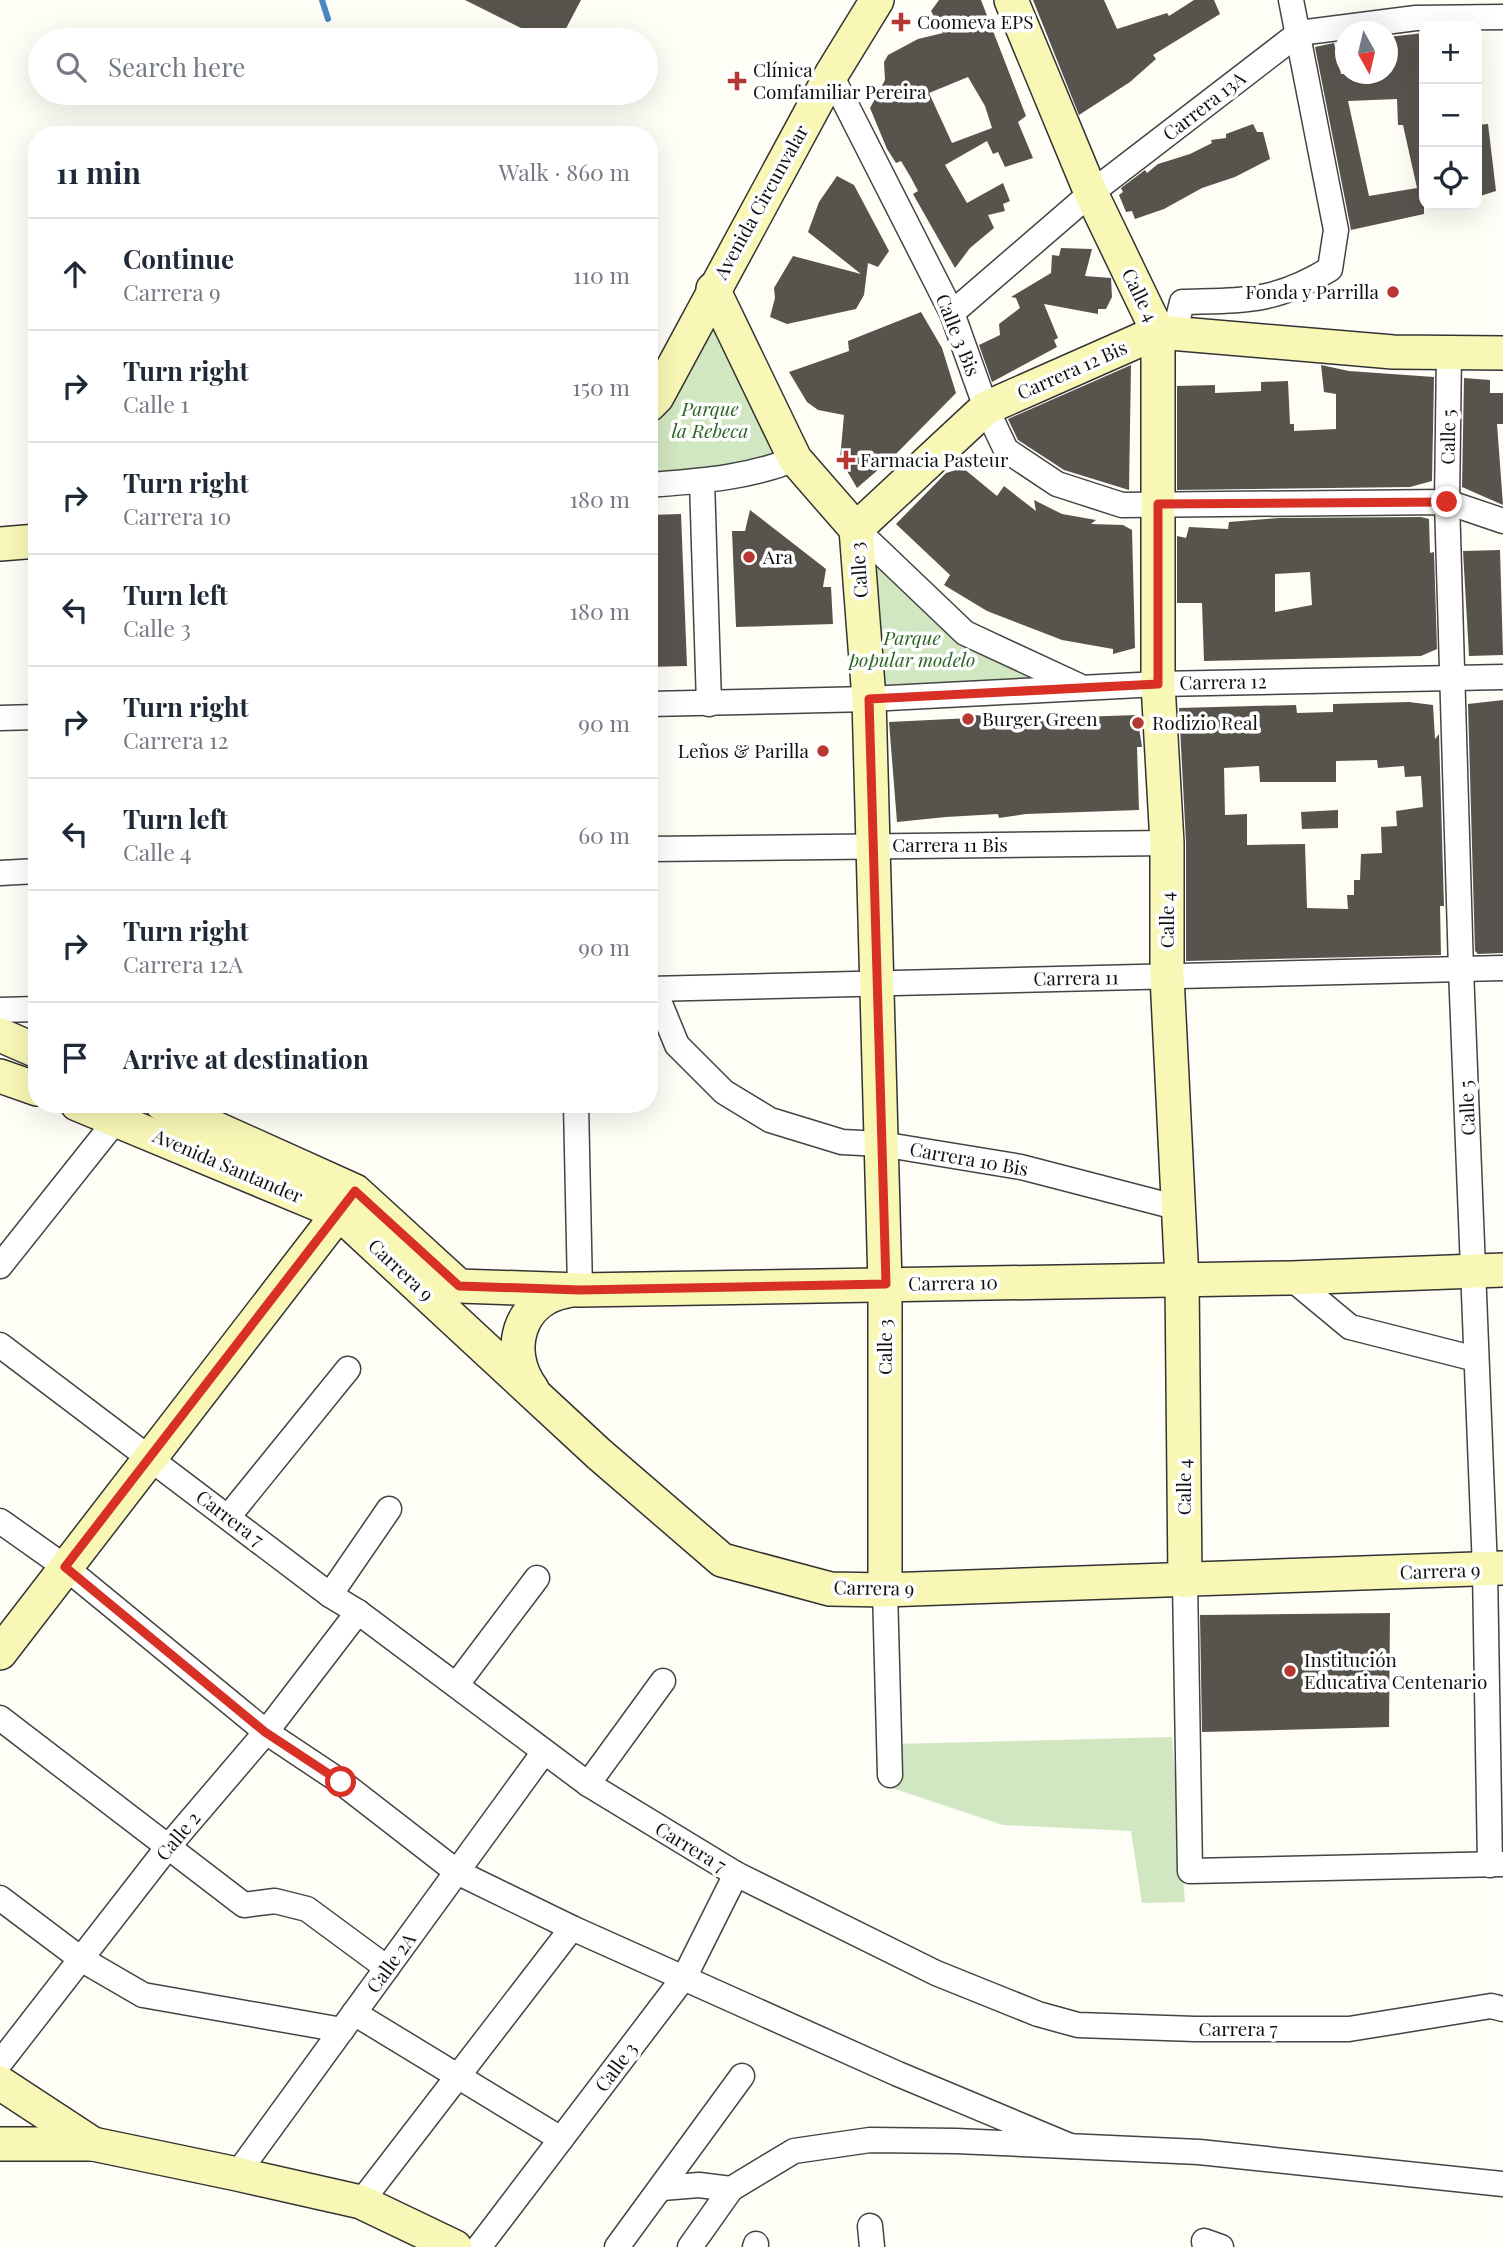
<!DOCTYPE html>
<html lang="en">
<head>
<meta charset="utf-8">
<style>
  :root { --surface:#fff; --page:#f2f2f3; --text:#1f2937; --muted:#747a83; --line:#e0e1e3 }
  body { margin:0; font-family:"Playfair Display",serif; background:var(--page); color:var(--text) }
  .controls { position:absolute; right:21px; top:21px; display:grid; overflow:hidden; border-radius:14px; box-shadow:0 7px 28px #0002 }
  .controls button { width:63px; height:63px; display:grid; place-items:center; padding:0; border:0; border-bottom:2px solid var(--line); background:var(--surface); color:var(--text); font:35px sans-serif }
  .compass { position:absolute; left:1335px; top:21px; width:63px; height:63px; border-radius:50%; background:var(--surface); box-shadow:0 7px 28px #0002; rotate:172deg }
  .stop { position:absolute; width:21px; height:21px; margin:-16px; border:5px solid #d93025; border-radius:50%; background:#fff }
  .stop.end { background:#d93025; border-color:#fff; box-shadow:0 2px 7px #0008 }
  .list { margin:0; padding:0; list-style:none }
  h2 { display:flex; justify-content:space-between; align-items:center; height:91px; margin:0; padding:0 28px; font-size:30px }
  h2 small { font-size:23px; font-weight:400; color:var(--muted) }
  .list li { display:grid; grid-template-columns:46px 1fr auto; gap:21px; align-items:center; box-sizing:border-box; height:112px; padding:0 28px; border-top:2px solid var(--line) }
  .list b { display:block; font-size:26px; white-space:nowrap }
  .list p { margin:0; font-size:23px; white-space:nowrap; color:var(--muted) }
  .list em { font-size:23px; font-style:normal; color:var(--muted) }
  .icon { flex:none; width:38px; height:38px; fill:none; stroke:currentColor; stroke-width:2; stroke-linecap:round; stroke-linejoin:round }
  .map { position:relative; flex:none; width:1503px; height:2247px; overflow:hidden }
  .search { position:absolute; background:var(--surface); box-shadow:0 7px 28px #0002; left:28px; top:28px; width:630px; height:77px; display:flex; align-items:center; gap:18px; box-sizing:border-box; padding:0 24px; border-radius:38px; color:var(--muted); font-size:26px }
  .panel { position:absolute; background:var(--surface); box-shadow:0 7px 28px #0002; left:28px; top:126px; width:630px; height:987px; border-radius:28px }
  .map>svg:first-child { display:block }
  .green { fill:#d1e7c1 }
  .lines { fill:none; stroke-linecap:round; stroke-linejoin:round }
  .stream { stroke:#4b88c3; stroke-width:6 }
  .building { fill:#59534e; fill-rule:evenodd }
  .street-casing { stroke:#444; stroke-width:27 }
  .secondary-casing { stroke:#333; stroke-width:36 }
  .street { stroke:#fff; stroke-width:24 }
  .secondary { stroke:#f9f7b6; stroke-width:33 }
  .route { stroke:#d93025; stroke-width:9 }
  .poi-dot { fill:#b73833; stroke:#fff; stroke-width:2.5 }
  .labels { text-anchor:middle; stroke-width:7; stroke-linejoin:round; paint-order:stroke }
  .poi-label { font-size:19px; fill:#111; stroke:#fff; text-anchor:start }
  .street-label { font-size:19px; fill:#111; stroke:#fff }
  .park-label { font-size:19px; font-style:italic; fill:#2d6525; stroke:#fff }
</style>
</head>
<body>
<div class="map">
<svg width="1503" height="2247" viewBox="0 0 1503 2247">
  <rect width="100%" height="100%" fill="#fefdf6"/>
  <g class="green">
    <path d="M713,289L795,459L649,485V405Z"/>
    <path d="M856,529L965,633L1083,688L869,699Z"/>
    <path d="M1172,1737L1185,1902L1142,1903L1131,1831L1003,1825L880,1784L895,1744Z"/>
  </g>
  <g class="lines">
    <path class="stream" d="M322,0L328,19"/>
  </g>
  <g class="building">
    <path d="M465,0H581L560,40H545Z"/>
    <path d="M939,0H981L1026,116L1018,122L1033,158L1005,167L998,152L993,154L987,141L945,165L967,203L1003,183L1010,201L1003,204L1005,211L988,215L994,228L970,248L955,268L913,194L918,191L910,176L901,161L896,163L887,149L870,108L885,80L884,62L888,55L918,39L943,33L931,11ZM968,77L985,106L992,128L952,143L929,93Z"/>
    <path d="M1033,0H1104L1117,29L1167,13L1169,16L1194,0H1214L1220,14L1153,55L1156,59L1130,82L1079,115Z"/>
    <path d="M1424,33V214L1351,230L1315,47L1334,43L1341,74H1388V37ZM1397,99L1398,125H1403L1417,188L1369,196L1348,101Z"/>
    <path d="M1253,124L1257,132H1263L1270,159L1235,177L1202,188L1164,209L1135,219L1132,211L1126,212L1119,195L1123,192L1121,188L1145,170L1147,173L1158,164L1190,154L1212,143L1211,140L1226,138V134Z"/>
    <path d="M1488,124L1496,191L1477,197V125Z"/>
    <path d="M837,176L854,185L889,251L878,267L868,263L864,295L856,309L787,324L770,317L775,298L774,288L793,256L861,274L808,232L819,202Z"/>
    <path d="M1061,248L1092,249L1085,276L1111,278L1112,297L1106,309H1098V314L1044,304L1058,338L1054,340L1057,347L992,382L979,345L1000,335L999,324L1020,308L1016,298L1011,297L1051,273L1052,255L1059,256Z"/>
    <path d="M921,312L942,348L956,393L893,457L857,488L840,459L844,415L818,410L807,402L789,372L849,351L848,341Z"/>
    <path d="M1131,365L1129,490L1064,470L1018,440L1008,419Z"/>
    <path d="M1321,365L1349,371L1434,377L1432,481L1410,487L1177,490V386L1215,385V393L1261,391V382L1288,381L1290,424H1294V431L1336,429V394L1324,392Z"/>
    <path d="M1464,378L1490,380V393H1503V424H1497L1503,505L1462,487Z"/>
    <path d="M963,468L997,496L1004,486L1036,511L1034,500L1062,514L1096,520L1091,524L1123,525L1132,530L1135,648L1113,654V649L1062,640L987,611L944,585L950,575L896,524L946,473Z"/>
    <path d="M750,510L826,569L823,587H831L833,624L736,627L732,531H745Z"/>
    <path d="M681,514L687,666L649,667V515Z"/>
    <path d="M1421,517L1429,519L1430,553L1434,552L1437,649L1421,656L1204,661L1202,603H1177V536L1186,538L1189,527L1228,529L1229,522L1279,518ZM1310,572L1312,605L1275,612V574Z"/>
    <path d="M1500,550L1503,655L1469,656L1463,551Z"/>
    <path d="M1503,700V953L1478,954L1475,951L1468,704Z"/>
    <path d="M1409,702L1433,705L1435,739L1439,734L1444,906H1440L1441,955L1186,961V843L1179,708L1296,705L1297,713L1333,712V704ZM1377,760L1378,768L1404,766L1405,777L1421,776L1423,807L1396,811L1397,826L1381,827L1382,853L1361,854L1360,880H1354V895H1347L1348,909L1307,908L1305,844L1247,845V814L1225,815L1224,768L1259,766L1260,782H1336V761Z"/>
    <path d="M970,715L1050,718L1137,715L1142,747H1137L1139,810L1026,814L999,818L998,814L946,817L897,822L889,722L971,718Z"/>
    <path d="M1338,810V828L1302,829L1301,812Z"/>
    <path d="M1390,1613L1389,1727L1202,1732L1200,1615Z"/>
  </g>
  <g class="lines">
    <g class="street-casing">
      <g id="street">
        <path d="M831,75L952,313L986,408L1006,450L1057,484L1122,505L1447,502L1503,521"/>
        <path d="M952,313L1091,193L1299,33L1416,18L1503,17"/>
        <path d="M1175,331L1182,302C1245,300 1274,303 1330,269L1336,230L1291,0"/>
        <path d="M1449,352L1447,502L1461,969L1485,1569L1490,1865"/>
        <path d="M702,481L709,704"/>
        <path d="M649,485C699,481 748,478 795,459"/>
        <path d="M856,529L965,633L1079,686"/>
        <path d="M649,704L869,699L1158,684L1503,677"/>
        <path d="M0,718L37,717"/>
        <path d="M649,849L1167,843"/>
        <path d="M0,873L37,871"/>
        <path d="M649,989L1503,968"/>
        <path d="M654,989L677,1045L724,1092L770,1120L842,1142L881,1144L1021,1167L1179,1208"/>
        <path d="M0,1010L37,1009"/>
        <path d="M576,1104L580,1290"/>
        <path d="M0,1266L117,1119"/>
        <path d="M1291,1278L1350,1327L1476,1359"/>
        <path d="M0,1345L330,1595L358,1612L588,1784L736,1874L936,1973L1038,2014L1078,2025L1195,2029H1349L1491,2006L1503,2009"/>
        <path d="M228,1517L348,1369"/>
        <path d="M0,1521L65,1567L266,1732L341,1782L457,1872L572,1928L898,2074L1070,2146"/>
        <path d="M1185,1581L1190,1871L1503,1864"/>
        <path d="M885,1590L890,1775"/>
        <path d="M330,1595L389,1509"/>
        <path d="M457,1684L537,1578"/>
        <path d="M0,1718L244,1905L275,1901L307,1909L387,1968"/>
        <path d="M588,1784L663,1681"/>
        <path d="M0,1898L81,1959L143,1995L342,2030"/>
        <path d="M354,2013L561,2139"/>
        <path d="M0,2063L167,1848L266,1732L358,1612"/>
        <path d="M237,2174L544,1752"/>
        <path d="M662,2188L699,2185L731,2189"/>
        <path d="M361,2202L572,1928"/>
        <path d="M870,2226L872,2247"/>
        <path d="M479,2247L685,1976L736,1874"/>
        <path d="M617,2247L742,2076"/>
        <path d="M690,2247L731,2189L794,2151L870,2140L956,2141L1199,2152L1503,2184"/>
        <path d="M755,2247L756,2244"/>
        <path d="M1205,2247L1204,2241L1221,2247"/>
      </g>
    </g>
    <g class="secondary-casing">
      <g id="secondary">
        <path d="M1011,0L1091,193L1158,332V684L1167,843V976L1182,1280L1185,1581"/>
        <path d="M713,289L795,459L856,529L869,699L885,1284V1590"/>
        <path d="M649,405L657,397L831,75L877,0"/>
        <path d="M856,529L986,408L1158,332L1393,352L1503,353"/>
        <path d="M0,544L37,541"/>
        <path d="M0,1035L37,1051"/>
        <path d="M0,1076L37,1089"/>
        <path d="M77,1104L339,1213L599,1454L722,1560L830,1589L885,1590L1503,1568"/>
        <path d="M162,1104L355,1191L459,1286L580,1290L1291,1278L1503,1270"/>
        <path d="M532,1389C504,1351 519,1299 567,1291"/>
        <path d="M0,1653L352,1196"/>
        <path d="M0,2083L93,2144"/>
        <path d="M0,2144H93L237,2174L361,2202L455,2247"/>
      </g>
    </g>
    <use href="#street" class="street"/>
    <use href="#secondary" class="secondary"/>
  </g>
  <g class="lines">
    <path class="route" d="M341,1782L265,1732L65,1567L355,1191L459,1286L580,1290L886,1284L869,699L1158,684V504L1447,502"/>
  </g>
  <g class="poi-dot">
    <path d="M897.5 11.5h7v7h7v7h-7v7h-7v-7h-7v-7h7z"/>
    <path d="M733.5 70.5h7v7h7v7h-7v7h-7v-7h-7v-7h7z"/>
    <circle cx="1393" cy="292" r="7"/>
    <path d="M842.5 449.5h7v7h7v7h-7v7h-7v-7h-7v-7h7z"/>
    <circle cx="749" cy="557" r="7"/>
    <circle cx="968" cy="719" r="7"/>
    <circle cx="1138" cy="723" r="7"/>
    <circle cx="823" cy="751" r="7"/>
    <circle cx="1290" cy="1671" r="7"/>
  </g>
  <g class="labels">
    <g class="poi-label">
      <text x="917" y="29">Coomeva EPS</text>
      <text x="753" y="77">Clínica<tspan x="753" dy="22">Comfamiliar Pereira</tspan></text>
      <text x="1379" y="299" text-anchor="end">Fonda y Parrilla</text>
      <text x="860" y="467">Farmacia Pasteur</text>
      <text x="763" y="564">Ara</text>
      <text x="982" y="726">Burger Green</text>
      <text x="1152" y="730">Rodizio Real</text>
      <text x="809" y="758" text-anchor="end">Leños &amp; Parilla</text>
      <text x="1304" y="1667">Institución<tspan x="1304" dy="22">Educativa Centenario</tspan></text>
    </g>
    <g class="street-label">
      <text transform="translate(1204 106) rotate(-38)" y="7">Carrera 13A</text>
      <text transform="translate(761 202) rotate(-61)" y="7">Avenida Circunvalar</text>
      <text transform="translate(1140 295) rotate(64)" y="7">Calle 4</text>
      <text transform="translate(958 335) rotate(68)" y="7">Calle 3 Bis</text>
      <text transform="translate(1072 370) rotate(-24)" y="7">Carrera 12 Bis</text>
      <text transform="translate(1448 437) rotate(-89)" y="7">Calle 5</text>
      <text transform="translate(859 570) rotate(-94)" y="7">Calle 3</text>
      <text transform="translate(1223 682) rotate(-1)" y="7">Carrera 12</text>
      <text x="950" y="852">Carrera 11 Bis</text>
      <text transform="translate(1167 920) rotate(-90)" y="7">Calle 4</text>
      <text transform="translate(1076 978) rotate(-1)" y="7">Carrera 11</text>
      <text transform="translate(1467 1108) rotate(-93)" y="7">Calle 5</text>
      <text transform="translate(969 1159) rotate(10)" y="7">Carrera 10 Bis</text>
      <text transform="translate(228 1166) rotate(23)" y="7">Avenida Santander</text>
      <text transform="translate(401 1270) rotate(43)" y="7">Carrera 9</text>
      <text transform="translate(953 1283) rotate(-1)" y="7">Carrera 10</text>
      <text transform="translate(885 1347) rotate(-90)" y="7">Calle 3</text>
      <text transform="translate(1184 1487) rotate(-90)" y="7">Calle 4</text>
      <text transform="translate(230 1518) rotate(37)" y="7">Carrera 7</text>
      <text transform="translate(1440 1571) rotate(-2)" y="7">Carrera 9</text>
      <text transform="translate(874 1588) rotate(1)" y="7">Carrera 9</text>
      <text transform="translate(178 1836) rotate(-50)" y="7">Calle 2</text>
      <text transform="translate(691 1847) rotate(31)" y="7">Carrera 7</text>
      <text transform="translate(391 1963) rotate(-54)" y="7">Calle 2A</text>
      <text x="1238" y="2036">Carrera 7</text>
      <text transform="translate(616 2067) rotate(-53)" y="7">Calle 3</text>
    </g>
    <g class="park-label">
      <text x="710" y="416">Parque<tspan x="710" dy="22">la Rebeca</tspan></text>
      <text x="912" y="645">Parque<tspan x="912" dy="22">popular modelo</tspan></text>
    </g>
  </g>
</svg>
<div class="controls">
<button>+</button>
<button>−</button>
<button><svg class="icon" aria-label="locate" viewBox="0 0 24 24"><circle cx="12" cy="12" r="6"/><path d="M12 2v4M12 18v4M2 12h4M18 12h4"/></svg></button>
</div>
<svg class="compass" viewBox="-18 -18 36 36"><path d="M0-13l5 13h-10z" fill="#e53935"/><path d="M0 13l5-13h-10z" fill="#747a83"/></svg>
<div class="stop" style="left:341px;top:1782px"></div>
<div class="stop end" style="left:1447px;top:502px"></div>
<div class="search"><svg class="icon" aria-label="search" viewBox="0 0 24 24"><circle cx="10" cy="10" r="6"/><path d="M15 15l6 6"/></svg>Search here</div>
<section class="panel">
<h2>11 min<small>Walk · 860 m</small></h2>
<ul class="list">
<li><svg class="icon" aria-label="ahead" viewBox="0 0 24 24"><path d="M12 20V5M6 11l6-6 6 6"/></svg><div><b>Continue</b><p>Carrera 9</p></div><em>110 m</em></li>
<li><svg class="icon" aria-label="right" viewBox="0 0 24 24"><path d="M7 20v-9h11M14 6l5 5-5 5"/></svg><div><b>Turn right</b><p>Calle 1</p></div><em>150 m</em></li>
<li><svg class="icon" aria-label="right" viewBox="0 0 24 24"><path d="M7 20v-9h11M14 6l5 5-5 5"/></svg><div><b>Turn right</b><p>Carrera 10</p></div><em>180 m</em></li>
<li><svg class="icon" aria-label="left" viewBox="0 0 24 24"><path d="M17 20v-9H6M10 6l-5 5 5 5"/></svg><div><b>Turn left</b><p>Calle 3</p></div><em>180 m</em></li>
<li><svg class="icon" aria-label="right" viewBox="0 0 24 24"><path d="M7 20v-9h11M14 6l5 5-5 5"/></svg><div><b>Turn right</b><p>Carrera 12</p></div><em>90 m</em></li>
<li><svg class="icon" aria-label="left" viewBox="0 0 24 24"><path d="M17 20v-9H6M10 6l-5 5 5 5"/></svg><div><b>Turn left</b><p>Calle 4</p></div><em>60 m</em></li>
<li><svg class="icon" aria-label="right" viewBox="0 0 24 24"><path d="M7 20v-9h11M14 6l5 5-5 5"/></svg><div><b>Turn right</b><p>Carrera 12A</p></div><em>90 m</em></li>
<li><svg class="icon" aria-label="arrive" viewBox="0 0 24 24"><path d="M6 21V4h12l-3 4 3 4H6"/></svg><div><b>Arrive at destination</b></div></li>
</ul>
</section>
</div>
</body>
</html>
